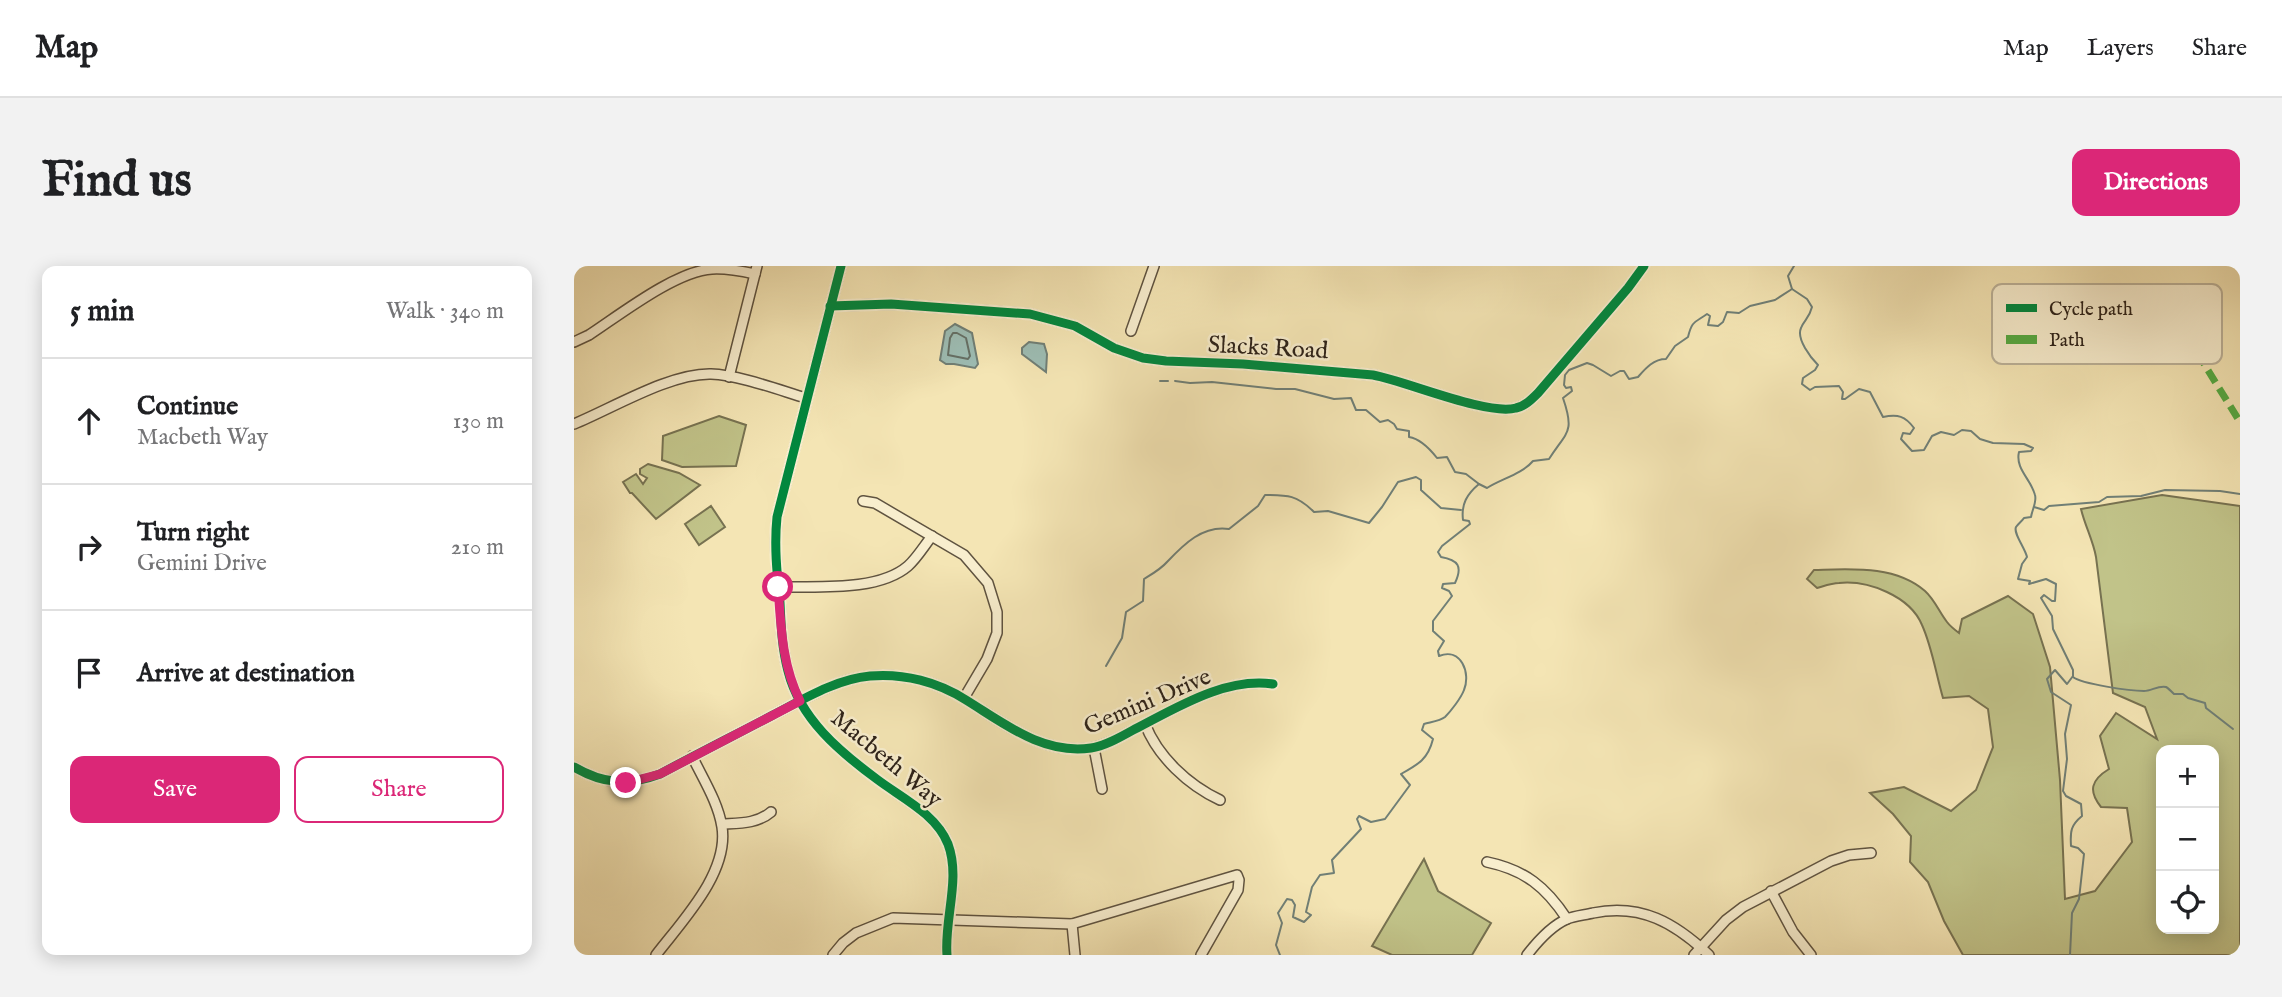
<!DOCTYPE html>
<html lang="en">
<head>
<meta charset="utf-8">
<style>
  :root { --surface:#fff; --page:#f2f2f2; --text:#202124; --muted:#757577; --line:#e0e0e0; --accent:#db2777 }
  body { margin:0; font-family:"IM FELL English",serif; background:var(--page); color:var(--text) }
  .controls { position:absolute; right:21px; bottom:21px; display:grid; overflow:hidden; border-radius:14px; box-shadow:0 4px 18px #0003 }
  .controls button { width:63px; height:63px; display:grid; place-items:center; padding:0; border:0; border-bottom:2px solid var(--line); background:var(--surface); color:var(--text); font:35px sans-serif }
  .stop { position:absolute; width:21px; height:21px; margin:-16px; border:5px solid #db2777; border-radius:50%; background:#fff }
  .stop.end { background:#db2777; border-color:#fff; box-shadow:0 2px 7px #0008 }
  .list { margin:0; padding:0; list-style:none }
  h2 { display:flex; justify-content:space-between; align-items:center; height:91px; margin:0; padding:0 28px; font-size:30px }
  h2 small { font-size:23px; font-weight:400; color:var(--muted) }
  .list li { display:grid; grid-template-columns:46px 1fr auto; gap:21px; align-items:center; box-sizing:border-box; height:126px; padding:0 28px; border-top:2px solid var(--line) }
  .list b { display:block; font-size:26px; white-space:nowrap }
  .list p { margin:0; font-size:23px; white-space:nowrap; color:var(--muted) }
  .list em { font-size:23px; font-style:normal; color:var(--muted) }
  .actions { display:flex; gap:14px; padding:21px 28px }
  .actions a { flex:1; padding:16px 0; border:2px solid var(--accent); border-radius:14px; text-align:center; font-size:24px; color:var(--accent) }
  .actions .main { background:var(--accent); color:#fff }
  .icon { flex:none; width:38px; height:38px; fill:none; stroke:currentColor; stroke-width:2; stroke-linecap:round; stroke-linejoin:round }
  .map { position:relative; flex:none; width:1666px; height:689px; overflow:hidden; border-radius:14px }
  header { display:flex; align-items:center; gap:42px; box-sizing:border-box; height:98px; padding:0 35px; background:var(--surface); border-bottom:2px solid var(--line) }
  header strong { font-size:33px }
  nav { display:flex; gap:38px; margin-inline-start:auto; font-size:24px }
  .intro { display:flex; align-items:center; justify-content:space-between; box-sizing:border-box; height:168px; padding:0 42px }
  h1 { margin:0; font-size:49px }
  .button { padding:18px 32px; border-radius:14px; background:var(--accent); color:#fff; font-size:24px; font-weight:700 }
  main { display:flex; gap:42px; padding:0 42px }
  aside { flex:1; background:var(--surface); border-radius:14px; box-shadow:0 4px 18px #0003 }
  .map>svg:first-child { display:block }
  .green { fill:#c1c389; stroke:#777251; stroke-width:2; fill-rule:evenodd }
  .water { fill:#9dbdb4; stroke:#707f76; stroke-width:2 }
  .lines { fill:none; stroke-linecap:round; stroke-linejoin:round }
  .shore { stroke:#657066; stroke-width:2 }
  .stream { stroke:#707f76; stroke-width:2 }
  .minor-casing { stroke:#5f5340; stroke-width:12 }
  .minor { stroke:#f8eece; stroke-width:9 }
  .quiet { stroke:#54aa42; stroke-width:7; stroke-dasharray:14 7; stroke-linecap:butt }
  .cycleway-casing { stroke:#f8eece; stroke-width:13 }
  .cycleway { stroke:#00873e; stroke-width:9 }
  .route { stroke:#db2777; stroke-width:9 }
  .labels { text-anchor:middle; stroke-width:5; stroke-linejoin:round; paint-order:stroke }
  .street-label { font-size:24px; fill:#2d2219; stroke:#f8eece }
  .key { fill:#f8eece; stroke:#bbb198; stroke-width:2 }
  .key-label { font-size:19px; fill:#2d2219 }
</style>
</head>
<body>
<header>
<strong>Map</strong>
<nav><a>Map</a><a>Layers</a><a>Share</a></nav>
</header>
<div class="intro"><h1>Find us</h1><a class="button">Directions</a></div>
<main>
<aside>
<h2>5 min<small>Walk · 340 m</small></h2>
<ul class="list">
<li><svg class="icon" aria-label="ahead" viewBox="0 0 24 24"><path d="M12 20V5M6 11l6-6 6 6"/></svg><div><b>Continue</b><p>Macbeth Way</p></div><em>130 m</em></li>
<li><svg class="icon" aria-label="right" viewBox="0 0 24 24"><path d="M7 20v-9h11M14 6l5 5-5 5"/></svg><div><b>Turn right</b><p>Gemini Drive</p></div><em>210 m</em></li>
<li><svg class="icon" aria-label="arrive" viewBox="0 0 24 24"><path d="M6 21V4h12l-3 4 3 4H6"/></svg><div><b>Arrive at destination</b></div></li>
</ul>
<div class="actions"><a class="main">Save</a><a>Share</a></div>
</aside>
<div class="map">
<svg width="1666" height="689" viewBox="0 0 1666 689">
  <rect width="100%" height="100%" fill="#f4e5b4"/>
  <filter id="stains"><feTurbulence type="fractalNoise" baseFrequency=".00286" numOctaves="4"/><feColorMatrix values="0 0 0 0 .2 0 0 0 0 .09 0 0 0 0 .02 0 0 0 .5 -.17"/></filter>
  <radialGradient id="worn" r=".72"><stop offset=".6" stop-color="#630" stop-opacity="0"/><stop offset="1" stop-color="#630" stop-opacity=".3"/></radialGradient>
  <g class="green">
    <path d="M145,150L172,159L162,200L108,201L88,194L89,170Z"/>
    <path d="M74,198L105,207L126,219L82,253L58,227H56L49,216L62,208L69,218L73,212L66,208V203Z"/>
    <path d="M1588,229L1666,240V689H1389L1370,655L1354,616L1336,596L1337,570L1319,548L1296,527L1330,521L1377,545L1402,524L1419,481L1414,443L1395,430L1369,432C1362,408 1358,381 1348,359C1336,330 1294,314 1265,317C1258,317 1250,320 1243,322L1233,313L1240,304C1277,303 1321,299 1351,325C1361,334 1365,346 1373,356C1376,360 1381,364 1385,367L1388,353L1434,330L1459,348L1476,401L1486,514L1491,633L1521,625L1558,576L1553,542L1527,541C1514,525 1517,514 1535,503L1526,470L1542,447L1583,473L1571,441L1539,427L1522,291C1519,274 1511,260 1507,243ZM1587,484H1640V663H1587Z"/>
    <path d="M137,240L151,261L125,279L111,258Z"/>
    <path d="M850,593L864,625L917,657L898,689H818L798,680Z"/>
  </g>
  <g class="water">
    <path d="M381,58L398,67L404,98L401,102L380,98H372L366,94L371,65Z"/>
    <path d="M455,76L470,78L473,88L472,106L448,88V82Z"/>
  </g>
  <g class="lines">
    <path class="shore" d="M379,67H383L392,72L396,90L394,93L374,89L376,72Z"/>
    <g class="stream">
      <path d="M1220,0L1214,10L1218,23L1233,33L1238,41C1235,53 1230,54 1227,62C1222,73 1237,92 1244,99L1241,104L1229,112L1228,118L1236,124L1241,121L1265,120L1269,126L1268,133H1271L1285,123L1296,126L1309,151C1324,148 1331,150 1340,162L1336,168L1329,167L1327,173L1338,185L1350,184L1358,170L1367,166L1380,169L1388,164L1397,165L1406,173L1419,177L1450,178L1459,182L1457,185L1445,186C1441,203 1457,213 1461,229C1463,236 1458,244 1457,251L1450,252C1448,255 1444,258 1442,261C1439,267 1451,282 1453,291L1448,298L1444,313L1456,315L1455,318L1472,313L1482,318L1481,335H1478L1470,329L1467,332L1478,350L1479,363L1499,404V410L1493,418L1481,404L1473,413L1477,426L1497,439L1491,468L1493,493L1489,525L1492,530L1507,538L1508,550C1497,559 1496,565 1497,580L1504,582L1510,588L1505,633L1498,647L1496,689"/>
      <path d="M586,115H594"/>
      <path d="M601,115L616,117L638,116L702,123H721L760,133L777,132L782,144H792L806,156L814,154L820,158L823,163L835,165V171C847,173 856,183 863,192L873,191L881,206L892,208L905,218"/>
      <path d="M1460,241L1470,244L1475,240L1525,236L1533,231L1567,230L1591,224L1646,225L1666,228"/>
      <path d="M532,400L548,372L552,346L569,335L570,313C578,308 587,303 593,296C610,278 629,259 655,263L684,240L691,229C714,229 723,229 740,246L754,245L795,257L808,241L824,216L842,211L847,214V224L867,242L887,244"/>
      <path d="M1499,411C1508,418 1556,425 1570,425C1577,425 1585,419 1592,421C1594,422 1598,426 1600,428H1609L1614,432L1631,437L1632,442L1659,463"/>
      <path d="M706,689L702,679L708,657L704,647L713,633L718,634L721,639L719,651L730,656L737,649L732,646L738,621L746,609L760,607L758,594L787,563L783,553L785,550L797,556L811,553L836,519L827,508C845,498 854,493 859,473L848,464L850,458C857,456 866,455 871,451C877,445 887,432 890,424C897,407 887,381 865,390L864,385L870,375L859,365V355L878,330L875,325L868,322L869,318L881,317C889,300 884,294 867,291L864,286L868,280L896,258L895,255L889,254C887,238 893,228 905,218L913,222C927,213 948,208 959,195L975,193C993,165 1001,167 989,132L998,125L997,121L992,122L990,119L991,109L995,104L1013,97L1019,99L1037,110L1046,105H1050L1055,113L1064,111C1071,103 1079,93 1092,93L1101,80L1114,71C1118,55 1120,57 1133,48L1136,50L1134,59L1144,60L1149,56L1153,46L1165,47L1176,40L1201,34L1218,23"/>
    </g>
    <g class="minor-casing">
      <g id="minor">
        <path d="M267,0L203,251C200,280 203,308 206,337C207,360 208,383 214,405C226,453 266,486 304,514C328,532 362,548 374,578C387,613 370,653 373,689"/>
        <path d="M256,40L317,38L456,48L501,60L540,82L569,92L592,95L669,98L799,109C832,115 913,150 942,142C951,140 957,134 964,127L1054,22L1070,0"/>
        <path d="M557,65L580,0"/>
        <path d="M0,76L15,69C47,48 102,5 138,3C152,2 167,5 181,8"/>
        <path d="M155,111L183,0"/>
        <path d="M0,158C39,142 96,107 137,108C165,109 205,124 232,132"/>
        <path d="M289,235L301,237L390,289L414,317L423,346V367L413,393L390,432"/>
        <path d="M204,321C242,320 304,326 334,300C343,292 350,280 358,270"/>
        <path d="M571,458C584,491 614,519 646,534"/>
        <path d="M520,482L528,523"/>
        <path d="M0,501C29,518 54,520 86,508C123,488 161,469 199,449C228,434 262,413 296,410C330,407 364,416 392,434C431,458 469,489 517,482C532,480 548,470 561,463C602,442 651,411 699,418"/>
        <path d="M148,558C165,557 183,558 197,546"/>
        <path d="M913,596C951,604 972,621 993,653"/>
        <path d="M1197,625L1219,666L1237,689"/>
        <path d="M498,658L501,689"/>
        <path d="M82,689C108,655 155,607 148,561C144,536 129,513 118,490"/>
        <path d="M259,689L269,677L282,667L319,652L498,658L663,609L665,614L664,624L627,689"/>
        <path d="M953,689C963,676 977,660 993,653C1000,650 1011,649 1019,647C1067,637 1101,657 1135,689"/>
        <path d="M1120,689L1152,654L1169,641L1257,595L1275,589L1297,587"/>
      </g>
    </g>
    <use href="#minor" class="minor"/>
    <path class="quiet" d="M1601,82L1618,87L1627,93L1666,156"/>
    <g class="cycleway-casing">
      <g id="cycleway">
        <path d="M267,0L203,251C200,280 203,308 206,337C207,360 208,383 214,405C226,453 266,486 304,514C328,532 362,548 374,578C387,613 370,653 373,689"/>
        <path d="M256,40L317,38L456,48L501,60L540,82L569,92L592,95L669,98L799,109C832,115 913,150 942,142C951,140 957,134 964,127L1054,22L1070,0"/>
        <path d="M0,501C29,518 54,520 86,508C123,488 161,469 199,449C228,434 262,413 296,410C330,407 364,416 392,434C431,458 469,489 517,482C532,480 548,470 561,463C602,442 651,411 699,418"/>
      </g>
    </g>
    <use href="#cycleway" class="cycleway"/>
  </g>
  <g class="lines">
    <path class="route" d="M52,517L86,508L226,435C208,399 207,361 204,321"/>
  </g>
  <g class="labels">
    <g class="street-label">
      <text transform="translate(694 81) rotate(3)" y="8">Slacks Road</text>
      <text transform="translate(573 435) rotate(-23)" y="8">Gemini Drive</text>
      <text transform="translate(313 492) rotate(40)" y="8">Macbeth Way</text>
    </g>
  </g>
  <rect x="1418" y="18" width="230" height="80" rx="10" class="key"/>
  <rect x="1432" y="38" width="31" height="8" fill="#00873e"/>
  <rect x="1432" y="69" width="31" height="9" fill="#54aa42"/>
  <g class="key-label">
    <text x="1475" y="49">Cycle path</text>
    <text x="1475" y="80">Path</text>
  </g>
  <rect width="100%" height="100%" filter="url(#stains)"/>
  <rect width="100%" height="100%" fill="url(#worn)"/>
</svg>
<div class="controls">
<button>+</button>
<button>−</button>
<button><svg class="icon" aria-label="locate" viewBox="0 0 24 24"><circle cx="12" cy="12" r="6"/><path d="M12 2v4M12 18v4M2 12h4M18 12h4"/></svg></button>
</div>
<div class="stop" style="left:204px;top:321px"></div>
<div class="stop end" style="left:52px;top:517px"></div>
</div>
</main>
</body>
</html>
